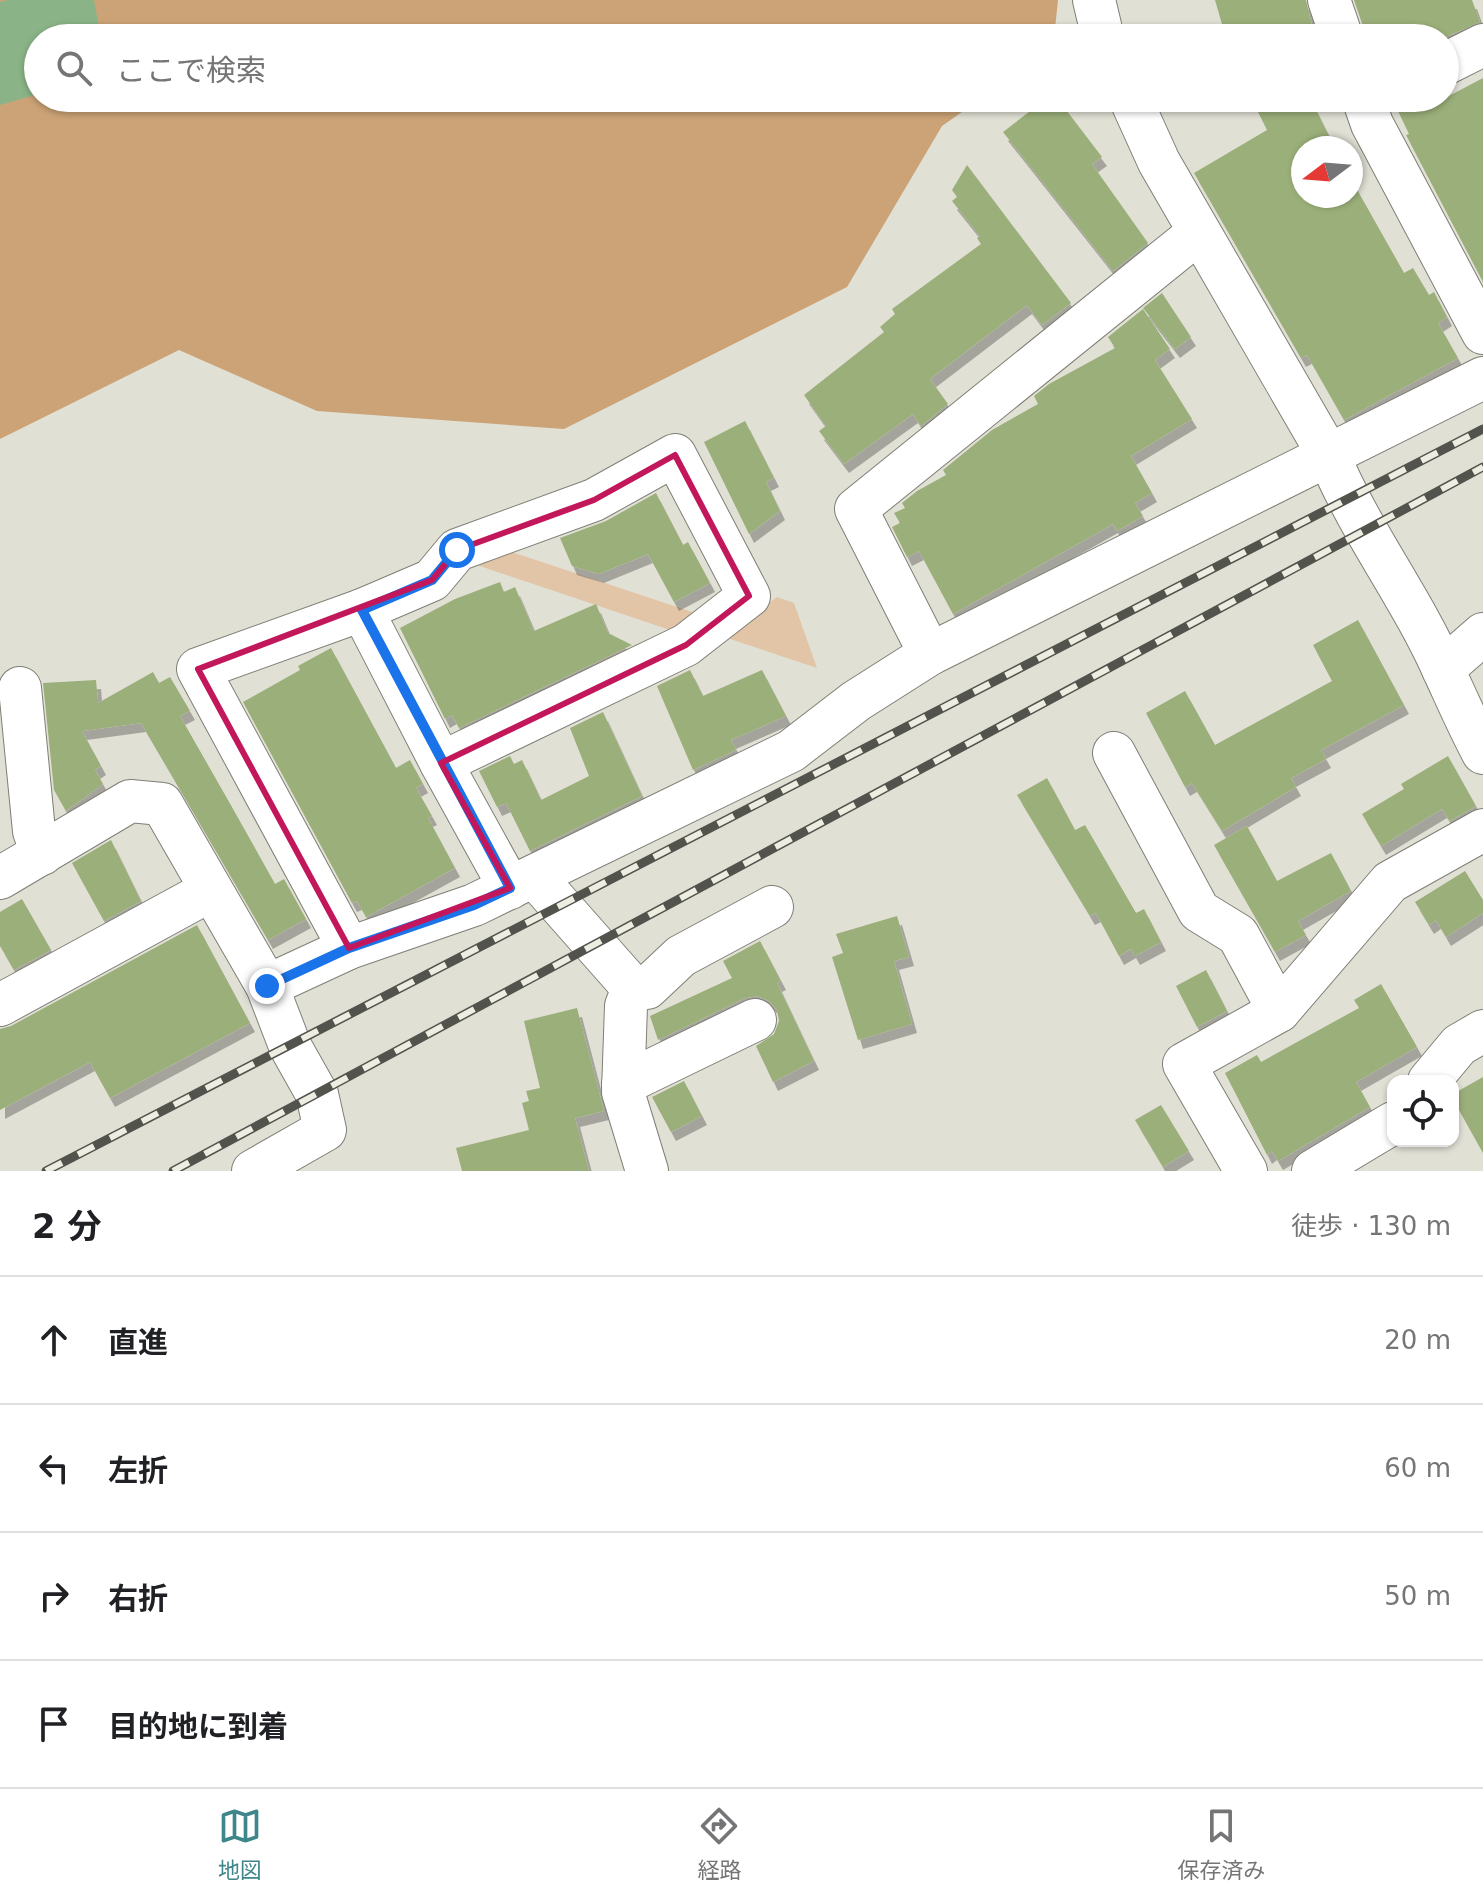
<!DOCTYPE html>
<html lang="ja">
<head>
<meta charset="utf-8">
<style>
  :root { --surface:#fff; --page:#f2f2f2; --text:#202124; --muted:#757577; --line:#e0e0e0; --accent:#3e8689 }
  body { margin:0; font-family:"DejaVu Sans","Noto Sans JP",sans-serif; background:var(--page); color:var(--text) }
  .controls { position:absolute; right:24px; bottom:24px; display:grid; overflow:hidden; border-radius:16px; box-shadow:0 2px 6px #0004 }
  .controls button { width:72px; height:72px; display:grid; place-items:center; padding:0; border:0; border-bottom:2px solid var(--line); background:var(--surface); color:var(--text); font:40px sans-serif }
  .compass { position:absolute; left:1291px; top:136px; width:72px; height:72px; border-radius:50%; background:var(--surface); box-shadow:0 2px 6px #0004; rotate:254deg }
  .stop { position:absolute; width:24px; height:24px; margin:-18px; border:6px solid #1a73e8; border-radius:50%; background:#fff }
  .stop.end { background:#1a73e8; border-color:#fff; box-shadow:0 2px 8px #0008 }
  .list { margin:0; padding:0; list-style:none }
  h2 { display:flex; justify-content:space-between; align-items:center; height:104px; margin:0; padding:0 32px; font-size:34px }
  h2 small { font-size:26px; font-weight:400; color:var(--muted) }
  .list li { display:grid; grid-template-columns:52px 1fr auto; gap:24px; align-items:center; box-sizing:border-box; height:128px; padding:0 32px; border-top:2px solid var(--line) }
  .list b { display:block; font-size:30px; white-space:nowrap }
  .list em { font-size:26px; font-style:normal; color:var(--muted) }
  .icon { flex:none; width:44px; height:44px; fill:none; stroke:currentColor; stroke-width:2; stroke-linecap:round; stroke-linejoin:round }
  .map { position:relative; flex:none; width:1483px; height:1171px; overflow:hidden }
  .search { position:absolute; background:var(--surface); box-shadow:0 2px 6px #0004; left:24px; right:24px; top:24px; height:88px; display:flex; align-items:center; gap:20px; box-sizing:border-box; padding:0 28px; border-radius:44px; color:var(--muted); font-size:30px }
  .sheet { height:616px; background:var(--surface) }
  nav { display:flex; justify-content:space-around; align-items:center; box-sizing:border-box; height:112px; border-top:2px solid var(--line); background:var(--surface); font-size:22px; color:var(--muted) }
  nav a { display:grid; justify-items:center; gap:4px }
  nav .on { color:var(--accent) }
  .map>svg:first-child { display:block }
  .green { fill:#e2c5a6 }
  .forest { fill:#cba376 }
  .water { fill:#8ab488 }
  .building { fill:#9baf7a; filter:url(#shadow) }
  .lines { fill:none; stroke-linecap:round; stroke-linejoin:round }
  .minor-casing { stroke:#7f7f76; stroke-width:44 }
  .minor { stroke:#fff; stroke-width:42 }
  .rail-casing { stroke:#53534d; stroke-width:9 }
  .rail { stroke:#edede2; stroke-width:6; stroke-dasharray:18; stroke-linecap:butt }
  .route { stroke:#1a73e8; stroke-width:10 }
  .marked { fill:none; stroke:#c2185b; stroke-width:6; stroke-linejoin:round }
</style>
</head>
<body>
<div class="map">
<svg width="1483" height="1171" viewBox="0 0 1483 1171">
  <defs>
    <filter id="shadow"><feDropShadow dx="5" dy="9" stdDeviation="0" flood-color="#0004"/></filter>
  </defs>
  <rect width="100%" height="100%" fill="#e0e0d5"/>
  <g class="green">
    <path d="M503,549L704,616L679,633L468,562Z"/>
    <path d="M777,597L794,603L817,668L724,637Z"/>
  </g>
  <path class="forest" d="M0,0H1058L1054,38H38V98H982L942,126L847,287L564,429L317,411L179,350L0,439Z"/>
  <path class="water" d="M7,0H94L101,38H38V94L0,105V2Z"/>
  <g class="building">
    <path d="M1215,0H1306L1312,26L1287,38H1226Z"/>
    <path d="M1354,0H1472L1480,22L1443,38H1367Z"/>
    <path d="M1483,78V282L1406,135L1409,134L1398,111L1424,98H1445Z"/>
    <path d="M1047,98H1057L1102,157L1092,164L1148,243L1113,271L1003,132Z"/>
    <path d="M1251,98H1310L1335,148H1303V196H1351V179L1404,273L1413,268L1429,295L1434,292L1447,317L1438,323L1458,358L1344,420L1307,355L1301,358L1194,173L1267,130Z"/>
    <path d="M967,165L1071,303L1042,325L1027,305L930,379L948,404L921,426L913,414L844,464L819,431L826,426L804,395L884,332L880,327L895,314L892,309L981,244L977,238L980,236L952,201L957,197L952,190Z"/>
    <path d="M1162,293L1191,337L1175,349L1143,308Z"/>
    <path d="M1143,309L1170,349L1155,360L1192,419L1131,456L1152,493L1135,503L1143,516L1117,531L1113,524L953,614L919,551L907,557L892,527L900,523L894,513L905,508L902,503L917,491L946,475L943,470L992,430L1038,404L1034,396L1049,384L1115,348L1108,337Z"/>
    <path d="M745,421L774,478L766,482L780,511L749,534L704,442Z"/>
    <path d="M656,493L683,545L688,542L710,583L674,602L648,554L599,574L572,566L560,538L606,521Z"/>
    <path d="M500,582L504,592L515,587L534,631L596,604L608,633L632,645L459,728L452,715L445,719L400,628L455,599Z"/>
    <path d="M1358,620L1404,705L1321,750L1326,759L1291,778L1296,787L1222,831L1192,783L1185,787L1146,713L1185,691L1215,745L1332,681L1313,645Z"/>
    <path d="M331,648L396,768L410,760L423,784L416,788L432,816L428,818L455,868L366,917L357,901L352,903L243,702L300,670L298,666Z"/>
    <path d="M690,670L703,696L762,670L786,716L731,740L736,750L693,770L657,686Z"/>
    <path d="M153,672L159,683L170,677L190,711L180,716L233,809L275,884L284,879L306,919L268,940L141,723L82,731L101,766L95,770L103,784L66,811L54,790L43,683L96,680L98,703Z"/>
    <path d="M603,712L642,796L530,851L506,803L497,807L479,771L510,756L514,764L522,760L541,800L589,776L570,728Z"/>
    <path d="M1448,756L1476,806L1450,821L1442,809L1381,846L1362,814L1404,789L1401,784Z"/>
    <path d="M1047,778L1075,830L1085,825L1136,913L1144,909L1161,942L1135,956L1131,949L1119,956L1096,913L1090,916L1017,795Z"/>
    <path d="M1247,826L1277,881L1331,853L1351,891L1298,921L1306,935L1275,952L1214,845Z"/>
    <path d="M111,840L141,901L104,921L72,863Z"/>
    <path d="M1465,871L1483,900V913L1446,937L1436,920L1429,925L1415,902Z"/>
    <path d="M22,899L51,950L14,970L0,946V912Z"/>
    <path d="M897,916L909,957L894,961L912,1024L858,1040L832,957L843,953L836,934Z"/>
    <path d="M197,925L250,1023L110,1098L90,1062L0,1110V1029L11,1026Z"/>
    <path d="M760,941L781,981L777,983L814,1061L773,1082L756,1046L774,1034L779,1021L777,1010L769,1001L758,996L745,998L658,1040L650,1016L732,978L723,961Z"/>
    <path d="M1206,970L1227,1011L1197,1027L1176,986Z"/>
    <path d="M1381,984L1417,1047L1356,1082L1370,1107L1278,1161L1272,1151L1267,1155L1225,1073L1257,1055L1261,1062L1359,1008L1354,1000Z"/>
    <path d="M577,1008L604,1111L575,1118L589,1171H462L456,1148L529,1130L522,1103L529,1101L526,1091L540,1088L524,1021Z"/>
    <path d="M1483,1077V1153L1453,1099V1094Z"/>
    <path d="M684,1081L702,1116L671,1132L652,1097Z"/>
    <path d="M1161,1105L1189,1151L1163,1167L1135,1120Z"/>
  </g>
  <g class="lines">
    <g class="minor-casing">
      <g id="minor">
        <path d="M1094,0L1103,38"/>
        <path d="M1329,0L1342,38"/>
        <path d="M1445,64L1483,45"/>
        <path d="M1130,98L1159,162L1329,456C1360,531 1410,595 1443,669C1456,697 1468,725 1483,753"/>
        <path d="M1363,98L1372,124L1483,333"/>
        <path d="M362,610L441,763"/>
        <path d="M930,654L856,509L1198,233"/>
        <path d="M1443,669L1483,634"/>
        <path d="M20,688L34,831L42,854"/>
        <path d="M1114,753L1199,911L1238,935L1279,1011"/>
        <path d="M534,876L633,988H647L681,956L772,907"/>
        <path d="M0,878L130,801L162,804L267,986L290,1046L317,1094L325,1130L253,1171"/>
        <path d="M349,948L198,669L362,610L432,580L457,550L594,500L675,455L749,596L686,645L441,763L510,888"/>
        <path d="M267,986L349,948L474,905L791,751L856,701L930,654L1483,378"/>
        <path d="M633,988L626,1006L623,1092L647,1171"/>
        <path d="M0,1005L211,890"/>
        <path d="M1429,1081L1459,1045L1483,1031"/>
        <path d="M623,1084L755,1020"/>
        <path d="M1246,1171L1184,1064L1279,1011L1390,882L1483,830"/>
        <path d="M1313,1171L1393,1123"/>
      </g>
    </g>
    <use href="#minor" class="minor"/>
    <g class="rail-casing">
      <g id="rail">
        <path d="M46,1171L1483,429"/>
        <path d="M173,1171L1483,467"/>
      </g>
    </g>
    <use href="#rail" class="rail"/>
  </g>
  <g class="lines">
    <path class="route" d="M267,986L349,948L474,905L510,888L362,610L432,580L457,550"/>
  </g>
  <path class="marked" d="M675,455L749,596L686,645L441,763L510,888L349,948L198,669L432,580L457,550L594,500Z"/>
</svg>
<div class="controls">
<button><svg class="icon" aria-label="locate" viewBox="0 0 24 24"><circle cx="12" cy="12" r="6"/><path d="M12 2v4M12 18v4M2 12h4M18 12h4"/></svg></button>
</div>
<svg class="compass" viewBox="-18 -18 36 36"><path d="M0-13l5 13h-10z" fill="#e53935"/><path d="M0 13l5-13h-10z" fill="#757577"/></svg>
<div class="stop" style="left:457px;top:550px"></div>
<div class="stop end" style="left:267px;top:986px"></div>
<div class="search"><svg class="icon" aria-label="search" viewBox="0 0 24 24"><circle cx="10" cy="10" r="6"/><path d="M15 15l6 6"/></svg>ここで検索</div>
</div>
<section class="sheet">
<h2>2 分<small>徒歩 · 130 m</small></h2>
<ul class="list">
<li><svg class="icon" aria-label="ahead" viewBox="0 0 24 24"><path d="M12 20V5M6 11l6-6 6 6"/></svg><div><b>直進</b></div><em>20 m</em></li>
<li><svg class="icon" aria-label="left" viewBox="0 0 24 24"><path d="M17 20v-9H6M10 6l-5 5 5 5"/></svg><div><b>左折</b></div><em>60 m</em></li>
<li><svg class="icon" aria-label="right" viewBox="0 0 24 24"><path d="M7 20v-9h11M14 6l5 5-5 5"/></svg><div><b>右折</b></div><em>50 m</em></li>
<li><svg class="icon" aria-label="arrive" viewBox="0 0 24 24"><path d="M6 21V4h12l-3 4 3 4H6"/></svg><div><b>目的地に到着</b></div></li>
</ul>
</section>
<nav>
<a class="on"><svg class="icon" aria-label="map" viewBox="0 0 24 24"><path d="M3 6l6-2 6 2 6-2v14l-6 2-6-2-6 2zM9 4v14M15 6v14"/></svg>地図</a>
<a><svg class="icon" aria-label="directions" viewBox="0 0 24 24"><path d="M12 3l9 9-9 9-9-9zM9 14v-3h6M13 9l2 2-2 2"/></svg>経路</a>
<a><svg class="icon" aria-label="saved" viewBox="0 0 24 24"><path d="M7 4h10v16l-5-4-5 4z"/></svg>保存済み</a>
</nav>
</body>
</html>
